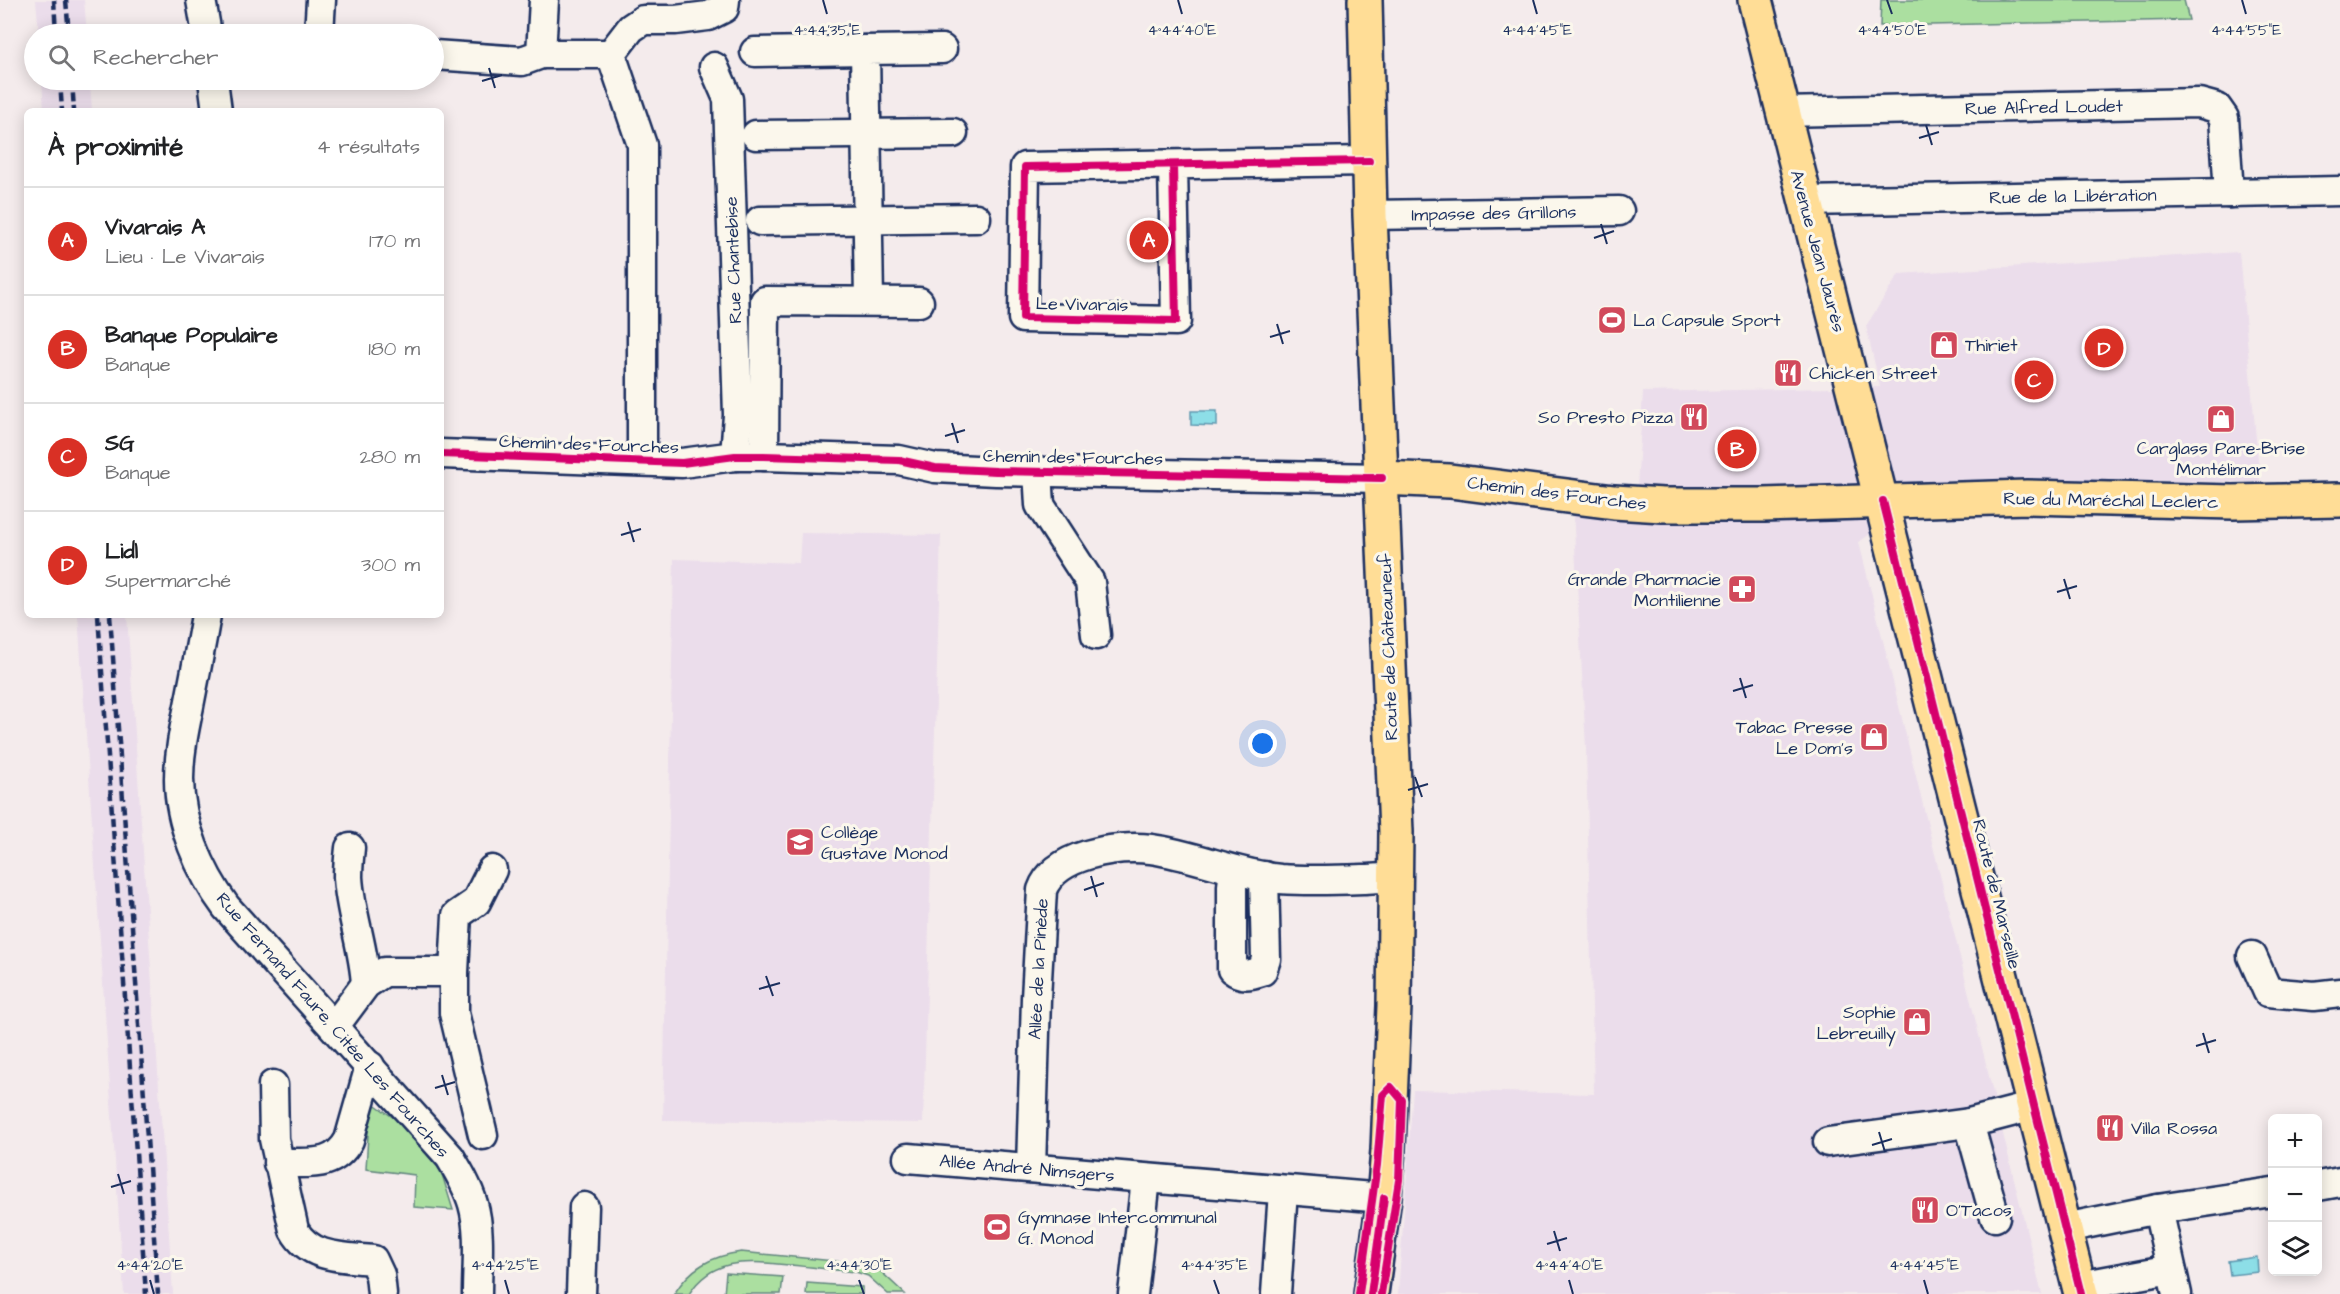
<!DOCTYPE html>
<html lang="fr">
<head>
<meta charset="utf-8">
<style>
  :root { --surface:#fff; --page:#f6f6f6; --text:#202124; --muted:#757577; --line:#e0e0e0; --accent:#d93025 }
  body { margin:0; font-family:"Architects Daughter",sans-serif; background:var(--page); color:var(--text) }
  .controls { position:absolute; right:18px; bottom:18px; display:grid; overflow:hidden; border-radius:9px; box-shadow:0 3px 15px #0003 }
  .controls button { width:54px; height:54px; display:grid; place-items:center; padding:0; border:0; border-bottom:2px solid var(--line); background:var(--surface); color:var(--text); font:30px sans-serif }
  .you { position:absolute; left:1263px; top:744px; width:21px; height:21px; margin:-15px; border:4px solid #fff; border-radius:50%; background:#1a73e8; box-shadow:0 0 0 9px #1a73e833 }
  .badge { display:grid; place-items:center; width:39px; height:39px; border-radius:50%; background:var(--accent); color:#fff; font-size:20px; font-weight:700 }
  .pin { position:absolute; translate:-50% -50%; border:3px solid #fff; box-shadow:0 2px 6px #0006 }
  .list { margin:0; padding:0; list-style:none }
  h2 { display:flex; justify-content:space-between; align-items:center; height:78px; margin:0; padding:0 24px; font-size:26px }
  h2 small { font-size:20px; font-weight:400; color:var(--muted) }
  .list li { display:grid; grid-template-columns:39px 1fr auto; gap:18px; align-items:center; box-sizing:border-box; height:108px; padding:0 24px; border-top:2px solid var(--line) }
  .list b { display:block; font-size:22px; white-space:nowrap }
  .list p { margin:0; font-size:20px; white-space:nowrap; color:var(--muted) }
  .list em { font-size:20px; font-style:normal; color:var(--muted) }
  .icon { flex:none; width:33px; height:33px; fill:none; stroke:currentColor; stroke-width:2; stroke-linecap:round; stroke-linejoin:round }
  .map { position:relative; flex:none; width:2340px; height:1294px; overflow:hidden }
  .search { position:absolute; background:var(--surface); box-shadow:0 3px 15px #0003; left:24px; top:24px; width:420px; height:66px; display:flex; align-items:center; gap:15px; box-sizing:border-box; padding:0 21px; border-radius:33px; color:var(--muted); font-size:22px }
  .panel { position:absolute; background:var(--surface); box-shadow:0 3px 15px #0003; left:24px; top:108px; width:420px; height:510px; border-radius:9px }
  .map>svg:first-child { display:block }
  .built { fill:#ebddeb }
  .green { fill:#abdfa0; stroke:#63877f; stroke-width:1.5 }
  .water { fill:#8ddee7; stroke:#5f98b0; stroke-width:1.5 }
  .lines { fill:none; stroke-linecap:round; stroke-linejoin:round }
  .minor-casing { stroke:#1b2f5e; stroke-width:33 }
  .major-casing { stroke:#1b2f5e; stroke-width:38 }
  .minor { stroke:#fbf7ec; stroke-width:28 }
  .major { stroke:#ffdd96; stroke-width:33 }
  .rail { stroke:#1b2f5e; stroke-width:4.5; stroke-dasharray:9 4.5; stroke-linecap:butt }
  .cycleway-casing { stroke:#fbf7ec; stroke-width:11 }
  .cycleway { stroke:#d6006c; stroke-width:8 }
  .ticks { fill:none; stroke:#1b2f5e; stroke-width:2 }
  .labels { text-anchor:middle; stroke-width:6; stroke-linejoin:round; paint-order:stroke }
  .street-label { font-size:18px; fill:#1b2f5e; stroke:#fbf7ec }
  .poi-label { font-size:18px; fill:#1b2f5e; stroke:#fbf7ec; text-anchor:start }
  .ticks-label { font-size:15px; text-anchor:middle; fill:#1b2f5e; stroke:#fbf7ec; stroke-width:6; stroke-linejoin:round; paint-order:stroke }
</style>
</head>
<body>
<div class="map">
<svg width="2340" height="1294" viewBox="0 0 2340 1294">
  <rect width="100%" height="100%" fill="#f4ebec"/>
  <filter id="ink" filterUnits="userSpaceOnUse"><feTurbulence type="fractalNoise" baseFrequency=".0167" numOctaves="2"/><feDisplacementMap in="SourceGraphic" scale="12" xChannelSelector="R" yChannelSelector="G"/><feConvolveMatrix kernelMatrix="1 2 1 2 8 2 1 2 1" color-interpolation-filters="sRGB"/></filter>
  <g filter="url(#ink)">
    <g class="built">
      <path d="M36,0H84L87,34H39Z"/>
      <path d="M42,80H90L92,111H44Z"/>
      <path d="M2239,252L2260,482L1945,480L1859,542L2042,1294H1398L1413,1090L1594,1094L1586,748L1573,510L1637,488L1643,392L1880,387L1866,326L1899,274Z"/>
      <path d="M801,533L941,535L923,1123L663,1120L674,559L799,563Z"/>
      <path d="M78,615H127L173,1294H124Z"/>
    </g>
    <g class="green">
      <path d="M1881,0H2184L2189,20L1880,26Z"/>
      <path d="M370,1101L401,1123L441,1171L453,1210L414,1207L415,1175L366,1169Z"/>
      <path d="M741,1252L865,1264L878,1269L905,1294H888L868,1276L856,1272C834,1270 812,1267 790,1265C751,1262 714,1255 689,1294H674C690,1268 711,1256 741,1252Z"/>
      <path d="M726,1273L783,1277L781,1294H724Z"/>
      <path d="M807,1283L862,1287V1294H806Z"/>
    </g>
    <g class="water">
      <path d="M1191,411H1217V426L1191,425Z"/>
      <path d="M2257,1257L2258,1272L2230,1275L2228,1261Z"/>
    </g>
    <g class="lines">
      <g class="minor-casing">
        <g id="minor">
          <path d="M201,0L207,34"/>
          <path d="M319,34L321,0"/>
          <path d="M755,52L865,50"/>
          <path d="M541,54H611L642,145V461"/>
          <path d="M611,54L631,28L643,20H676L708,16L724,8L725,0"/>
          <path d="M434,55L522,61L541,54L544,0"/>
          <path d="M714,67L728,99L738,415L735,456"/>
          <path d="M213,80L217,111"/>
          <path d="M1782,112L2199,103L2217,108L2224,118L2229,193"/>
          <path d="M756,135L953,133"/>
          <path d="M1173,165L1176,321L1023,318L1025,167L1369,161"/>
          <path d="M1805,201L2340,191"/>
          <path d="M1370,215L1619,211"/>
          <path d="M760,221L976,218"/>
          <path d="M869,301L865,50L942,49"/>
          <path d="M441,454L682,463L735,456H764L899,460L935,468L996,471L1382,478"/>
          <path d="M764,456L765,301L919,302"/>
          <path d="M1038,471L1040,505L1090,582L1096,635"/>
          <path d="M206,615C201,645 195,675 189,706C184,730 179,754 179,779C179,823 200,872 226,907L450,1157C459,1172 468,1187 473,1204C481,1232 477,1265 477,1294"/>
          <path d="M350,848C349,857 348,867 348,877C350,913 364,948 366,984"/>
          <path d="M1234,870L1232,886V969C1242,977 1250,975 1262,971L1266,959L1264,876"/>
          <path d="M2252,956L2268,992L2314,996L2340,993"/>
          <path d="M454,972L457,915L476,902L492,870"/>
          <path d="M334,1027L366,984L384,972H454V1013L483,1135"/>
          <path d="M273,1085L274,1139L294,1230C310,1259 343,1257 373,1260L380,1275L382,1294"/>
          <path d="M1828,1142L1969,1123"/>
          <path d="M908,1158L1384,1198"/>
          <path d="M278,1163C308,1162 333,1169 349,1140L370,1066"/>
          <path d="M1031,1168L1036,998L1042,890C1055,854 1117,845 1151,849C1195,855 1236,874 1280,879C1307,881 1336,880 1363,879C1374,879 1384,877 1395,878"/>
          <path d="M2318,1186L2340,1182"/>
          <path d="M2158,1209L2177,1294"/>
          <path d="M1995,1217L1969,1123L2034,1106"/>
          <path d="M2065,1228L2158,1209L2272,1192"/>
          <path d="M2079,1286L2171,1269"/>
          <path d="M581,1294L584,1207"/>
          <path d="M1133,1294L1146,1179"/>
          <path d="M1276,1294L1283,1191"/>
        </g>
      </g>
      <g class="major-casing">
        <g id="major">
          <path d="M1365,0L1370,215L1396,832L1394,1006L1388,1150L1384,1198L1371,1294"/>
          <path d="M1755,0L2081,1294"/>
          <path d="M1382,478L1450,481L1614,502L1663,505H1764L2027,497L2233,502L2340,500"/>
        </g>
      </g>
      <use href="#minor" class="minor"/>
      <use href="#major" class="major"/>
      <g class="rail">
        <path d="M54,0L56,34"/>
        <path d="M66,0L69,34"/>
        <path d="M60,80L62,111"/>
        <path d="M72,80L74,111"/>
        <path d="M98,615L146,1294"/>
        <path d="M110,615L158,1294"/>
      </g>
      <g class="cycleway-casing">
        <g id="cycleway">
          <path d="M1173,165L1176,321L1023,318L1025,167L1369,161"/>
          <path d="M441,454L682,463L735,456H764L899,460L935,468L996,471L1382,478"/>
          <path d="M1883,501L2081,1294"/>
          <path d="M1359,1294L1377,1165L1383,1095L1391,1087L1402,1100L1399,1180L1381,1294"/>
          <path d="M1371,1294L1384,1198"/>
        </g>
      </g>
      <use href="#cycleway" class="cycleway"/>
    </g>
  </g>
  <path class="ticks" d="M823,0L827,14M1178,0L1182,14M1533,0L1537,14M1887,0L1892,14M2242,0L2246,14M489,68L495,88M482,81L502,75M1926,125L1932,145M1919,138L1939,132M1601,224L1607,244M1594,238L1614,231M1277,324L1283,344M1270,337L1290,331M952,423L958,443M945,436L965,430M628,522L634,542M621,535L641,529M2064,579L2070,599M2057,592L2077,586M1740,678L1746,698M1733,691L1753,685M1415,777L1422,797M1408,790L1428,784M1091,876L1097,897M1084,890L1104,883M766,976L773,996M759,989L780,983M2203,1033L2209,1053M2196,1046L2216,1040M442,1075L448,1095M435,1088L455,1082M1879,1132L1885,1152M1872,1145L1892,1139M118,1174L124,1194M111,1187L131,1181M1554,1231L1560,1251M1547,1244L1567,1238M150,1280L154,1294M505,1280L509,1294M859,1280L864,1294M1214,1280L1219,1294M1569,1280L1573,1294M1924,1280L1928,1294"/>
  <defs>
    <g id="stadium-square" transform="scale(1.5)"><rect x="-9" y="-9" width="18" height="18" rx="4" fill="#d1495b" stroke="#fbf7ec"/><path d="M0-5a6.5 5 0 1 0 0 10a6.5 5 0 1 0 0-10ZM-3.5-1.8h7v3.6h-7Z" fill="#fff"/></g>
    <g id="shop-square" transform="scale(1.5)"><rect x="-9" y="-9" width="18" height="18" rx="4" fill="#d1495b" stroke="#fbf7ec"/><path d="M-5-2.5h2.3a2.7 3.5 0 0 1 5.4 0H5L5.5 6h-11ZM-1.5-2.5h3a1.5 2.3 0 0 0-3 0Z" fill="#fff"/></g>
    <g id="restaurant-square" transform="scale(1.5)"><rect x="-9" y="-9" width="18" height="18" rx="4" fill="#d1495b" stroke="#fbf7ec"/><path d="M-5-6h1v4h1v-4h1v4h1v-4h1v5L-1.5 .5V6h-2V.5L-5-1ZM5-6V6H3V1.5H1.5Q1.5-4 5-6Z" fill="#fff"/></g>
    <g id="pharmacy-square" transform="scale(1.5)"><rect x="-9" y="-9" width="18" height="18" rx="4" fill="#d1495b" stroke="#fbf7ec"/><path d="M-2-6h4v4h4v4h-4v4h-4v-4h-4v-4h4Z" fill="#fff"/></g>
    <g id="school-square" transform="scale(1.5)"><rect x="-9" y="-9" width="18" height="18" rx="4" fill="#d1495b" stroke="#fbf7ec"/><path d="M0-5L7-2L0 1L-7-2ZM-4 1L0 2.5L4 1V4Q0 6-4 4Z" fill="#fff"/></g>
  </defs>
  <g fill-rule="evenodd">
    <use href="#stadium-square" x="1612" y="320"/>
    <use href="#shop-square" x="1944" y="345"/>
    <use href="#restaurant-square" x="1788" y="373"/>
    <use href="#restaurant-square" x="1694" y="417"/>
    <use href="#shop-square" x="2221" y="419"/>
    <use href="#pharmacy-square" x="1742" y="589"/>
    <use href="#shop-square" x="1874" y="737"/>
    <use href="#school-square" x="800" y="842"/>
    <use href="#shop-square" x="1917" y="1022"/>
    <use href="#restaurant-square" x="2110" y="1128"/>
    <use href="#restaurant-square" x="1925" y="1210"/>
    <use href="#stadium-square" x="997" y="1227"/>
  </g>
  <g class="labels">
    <g class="street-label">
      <text transform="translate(2044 107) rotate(-1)" y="6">Rue Alfred Loudet</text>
      <text transform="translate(2073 196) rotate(-1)" y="6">Rue de la Libération</text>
      <text transform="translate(1494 213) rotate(-1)" y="6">Impasse des Grillons</text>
      <text transform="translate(1818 251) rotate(75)" y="6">Avenue Jean Jaurès</text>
      <text transform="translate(733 260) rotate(-92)" y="6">Rue Chantebise</text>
      <text transform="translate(1082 304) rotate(1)" y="6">Le Vivarais</text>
      <text transform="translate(589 444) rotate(2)" y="6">Chemin des Fourches</text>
      <text transform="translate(1073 457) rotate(1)" y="6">Chemin des Fourches</text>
      <text transform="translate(1557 493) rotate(7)" y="6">Chemin des Fourches</text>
      <text transform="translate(2111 500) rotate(1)" y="6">Rue du Maréchal Leclerc</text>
      <text transform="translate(1388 647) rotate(-92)" y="6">Route de Châteauneuf</text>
      <text transform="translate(1997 894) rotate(76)" y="6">Route de Marseille</text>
      <text transform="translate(1038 969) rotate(-87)" y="6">Allée de la Pinède</text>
      <text transform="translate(333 1025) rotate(49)" y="6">Rue Fernand Faure, Citée Les Fourches</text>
      <text transform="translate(1027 1168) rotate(5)" y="6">Allée André Nimsgers</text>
    </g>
    <g class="poi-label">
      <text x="1633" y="326">La Capsule Sport</text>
      <text x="1965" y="351">Thiriet</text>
      <text x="1809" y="379">Chicken Street</text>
      <text x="1673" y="423" text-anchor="end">So Presto Pizza</text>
      <text x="2221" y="454" text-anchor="middle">Carglass Pare-Brise<tspan x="2221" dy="21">Montélimar</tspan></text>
      <text x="1721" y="585" text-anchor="end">Grande Pharmacie<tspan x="1721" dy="21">Montilienne</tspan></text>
      <text x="1853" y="733" text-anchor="end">Tabac Presse<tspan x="1853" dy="21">Le Dom's</tspan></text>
      <text x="821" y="838">Collège<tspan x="821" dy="21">Gustave Monod</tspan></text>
      <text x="1896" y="1018" text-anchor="end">Sophie<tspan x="1896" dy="21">Lebreuilly</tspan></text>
      <text x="2131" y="1134">Villa Rossa</text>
      <text x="1946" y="1216">O'Tacos</text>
      <text x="1018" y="1223">Gymnase Intercommunal<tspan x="1018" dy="21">G. Monod</tspan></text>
    </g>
  </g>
  <g class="ticks-label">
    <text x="827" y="35">4°44'35"E</text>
    <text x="1182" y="35">4°44'40"E</text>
    <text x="1537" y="35">4°44'45"E</text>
    <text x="1892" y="35">4°44'50"E</text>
    <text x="2246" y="35">4°44'55"E</text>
    <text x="150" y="1270">4°44'20"E</text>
    <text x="505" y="1270">4°44'25"E</text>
    <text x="859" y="1270">4°44'30"E</text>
    <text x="1214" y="1270">4°44'35"E</text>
    <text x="1569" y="1270">4°44'40"E</text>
    <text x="1924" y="1270">4°44'45"E</text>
  </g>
</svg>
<div class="controls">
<button>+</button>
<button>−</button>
<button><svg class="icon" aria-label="layers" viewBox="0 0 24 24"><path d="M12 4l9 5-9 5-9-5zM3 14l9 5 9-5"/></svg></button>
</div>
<div class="you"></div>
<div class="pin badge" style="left:1149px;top:240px">A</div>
<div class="pin badge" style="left:1737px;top:449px">B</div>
<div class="pin badge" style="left:2034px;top:380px">C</div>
<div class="pin badge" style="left:2104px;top:348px">D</div>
<div class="search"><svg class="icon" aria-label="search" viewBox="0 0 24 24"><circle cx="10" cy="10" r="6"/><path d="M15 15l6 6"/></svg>Rechercher</div>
<section class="panel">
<h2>À proximité<small>4 résultats</small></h2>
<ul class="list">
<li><span class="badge">A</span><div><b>Vivarais A</b><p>Lieu · Le Vivarais</p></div><em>170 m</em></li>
<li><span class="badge">B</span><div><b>Banque Populaire</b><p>Banque</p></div><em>180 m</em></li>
<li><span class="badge">C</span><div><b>SG</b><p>Banque</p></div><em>280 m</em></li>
<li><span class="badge">D</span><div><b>Lidl</b><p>Supermarché</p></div><em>300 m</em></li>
</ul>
</section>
</div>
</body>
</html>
